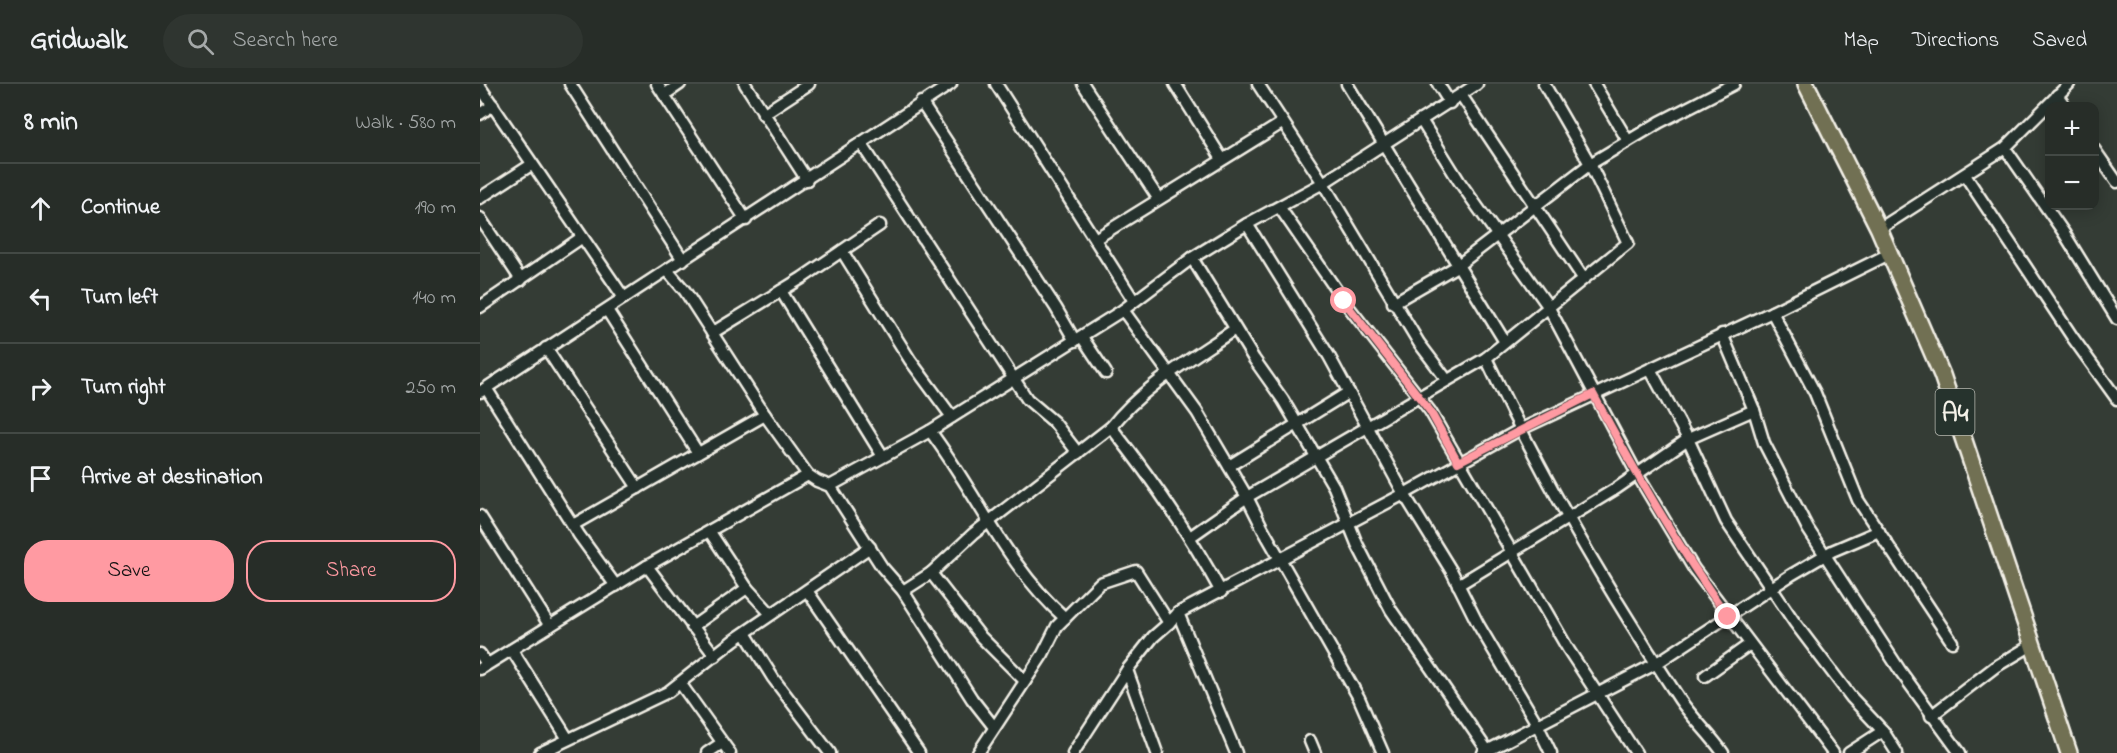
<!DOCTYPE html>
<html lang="en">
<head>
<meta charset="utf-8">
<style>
  :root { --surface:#272d28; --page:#2f3530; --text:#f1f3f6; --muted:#a4a8a8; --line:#434945; --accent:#ff9aa2 }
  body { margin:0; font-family:"Indie Flower",sans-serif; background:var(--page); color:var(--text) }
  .controls { position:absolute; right:18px; top:18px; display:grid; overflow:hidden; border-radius:12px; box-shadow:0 3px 15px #0003 }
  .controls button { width:54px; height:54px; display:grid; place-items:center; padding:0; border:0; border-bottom:2px solid var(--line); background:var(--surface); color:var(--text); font:30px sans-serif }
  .stop { position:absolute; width:18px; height:18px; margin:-14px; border:4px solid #ff9aa2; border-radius:50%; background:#fff }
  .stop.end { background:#ff9aa2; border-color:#fff; box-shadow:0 2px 6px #0008 }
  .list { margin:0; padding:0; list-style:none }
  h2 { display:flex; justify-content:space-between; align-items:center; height:78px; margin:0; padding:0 24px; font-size:26px }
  h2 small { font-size:20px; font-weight:400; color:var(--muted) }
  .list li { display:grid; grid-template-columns:39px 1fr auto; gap:18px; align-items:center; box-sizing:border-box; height:90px; padding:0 24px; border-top:2px solid var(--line) }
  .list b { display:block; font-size:22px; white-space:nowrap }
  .list em { font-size:20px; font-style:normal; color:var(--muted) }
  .actions { display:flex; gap:12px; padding:18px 24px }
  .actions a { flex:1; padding:14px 0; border:2px solid var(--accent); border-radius:24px; text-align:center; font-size:21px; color:var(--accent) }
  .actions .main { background:var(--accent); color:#111 }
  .icon { flex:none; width:33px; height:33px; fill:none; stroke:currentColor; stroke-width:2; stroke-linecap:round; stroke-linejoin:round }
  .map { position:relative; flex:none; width:1637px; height:669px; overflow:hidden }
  header { display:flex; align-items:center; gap:36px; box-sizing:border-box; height:84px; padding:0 30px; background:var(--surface); border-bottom:2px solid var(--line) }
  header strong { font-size:28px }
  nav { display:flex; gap:33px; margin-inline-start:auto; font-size:21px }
  .search { width:420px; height:54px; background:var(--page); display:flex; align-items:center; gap:15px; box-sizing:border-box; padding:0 21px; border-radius:33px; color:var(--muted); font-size:22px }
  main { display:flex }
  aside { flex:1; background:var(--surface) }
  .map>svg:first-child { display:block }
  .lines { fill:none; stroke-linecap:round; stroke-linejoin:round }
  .minor-casing { stroke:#f4f1e8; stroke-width:15 }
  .highway-casing { stroke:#f4f1e8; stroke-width:20 }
  .minor { stroke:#26332d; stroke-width:10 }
  .highway { stroke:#716f52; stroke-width:15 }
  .route { stroke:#ff9aa2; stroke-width:8 }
  .labels { text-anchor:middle; stroke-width:4.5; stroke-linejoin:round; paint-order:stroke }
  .shield { fill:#26332d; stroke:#b6b8b0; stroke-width:1.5 }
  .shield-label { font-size:26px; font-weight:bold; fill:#f4f1e8 }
</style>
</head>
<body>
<header>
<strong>Gridwalk</strong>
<div class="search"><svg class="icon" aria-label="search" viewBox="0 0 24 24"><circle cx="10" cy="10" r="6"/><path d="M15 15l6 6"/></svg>Search here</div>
<nav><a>Map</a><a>Directions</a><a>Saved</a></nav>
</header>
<main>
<aside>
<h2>8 min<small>Walk · 580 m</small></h2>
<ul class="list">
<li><svg class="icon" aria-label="ahead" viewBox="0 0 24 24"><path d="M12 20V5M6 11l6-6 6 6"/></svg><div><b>Continue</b></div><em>190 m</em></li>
<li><svg class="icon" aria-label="left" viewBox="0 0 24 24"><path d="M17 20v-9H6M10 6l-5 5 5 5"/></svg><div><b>Turn left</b></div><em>140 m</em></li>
<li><svg class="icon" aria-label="right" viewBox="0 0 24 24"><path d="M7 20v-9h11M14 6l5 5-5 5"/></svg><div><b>Turn right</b></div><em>250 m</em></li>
<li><svg class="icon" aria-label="arrive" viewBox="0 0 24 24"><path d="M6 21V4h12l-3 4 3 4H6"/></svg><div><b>Arrive at destination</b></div></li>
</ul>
<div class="actions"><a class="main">Save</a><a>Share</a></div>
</aside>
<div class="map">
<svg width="1637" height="669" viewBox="0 0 1637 669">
  <rect width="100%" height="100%" fill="#343c35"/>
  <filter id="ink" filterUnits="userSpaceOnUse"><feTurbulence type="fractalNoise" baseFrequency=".0167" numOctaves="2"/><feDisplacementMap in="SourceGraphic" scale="12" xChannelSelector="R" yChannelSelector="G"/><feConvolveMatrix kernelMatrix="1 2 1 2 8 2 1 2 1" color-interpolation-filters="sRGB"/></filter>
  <g filter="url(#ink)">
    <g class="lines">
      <g class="minor-casing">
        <g id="minor">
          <path d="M90,0L203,176"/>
          <path d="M177,0L266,136"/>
          <path d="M265,0L327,96"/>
          <path d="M516,0L654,217"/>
          <path d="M603,0L678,114"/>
          <path d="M695,0L742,75"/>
          <path d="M778,0L843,99L939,259L967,296"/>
          <path d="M867,0L1025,258"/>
          <path d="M958,0L970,19"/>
          <path d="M1114,0L1148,57"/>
          <path d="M0,3L144,214"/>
          <path d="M184,11L200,0"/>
          <path d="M981,11L1103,194"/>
          <path d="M1577,11L1585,22"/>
          <path d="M441,18L576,224L595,257"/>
          <path d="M0,30L13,21"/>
          <path d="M283,30L329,0"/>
          <path d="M941,36L979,97L1068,222L1157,390L1214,485L1353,669"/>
          <path d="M381,59L547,315L574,338L598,369"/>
          <path d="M1525,64L1584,149L1637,235"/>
          <path d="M1614,65L1637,98"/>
          <path d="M1485,91L1593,254L1637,315"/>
          <path d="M0,114L51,81"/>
          <path d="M800,124L864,217L950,327L1088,565L1156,669"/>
          <path d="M0,134L41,196"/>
          <path d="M767,140L849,272L924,410L972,488L998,540L1057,640L1071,669"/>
          <path d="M1399,145L1525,64L1589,0"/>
          <path d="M615,155L802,39"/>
          <path d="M362,167L430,276L472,333"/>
          <path d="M712,174L774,275L803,316L854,403L877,460L911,526L1009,669"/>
          <path d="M187,186L205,207L285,331L328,391L337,397L350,402L402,483L423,507L492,615L514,643"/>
          <path d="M301,207L402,371"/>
          <path d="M913,219L977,182L1110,80L1180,38L1254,0"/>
          <path d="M0,223L101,154"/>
          <path d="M127,226L218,369"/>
          <path d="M643,226L717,328L767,413L783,445L879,614L903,669"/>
          <path d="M1292,228L1335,309L1378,416L1472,558"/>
          <path d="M232,249L322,194L400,141"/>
          <path d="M1242,250L1274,326L1284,359L1328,445L1421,588L1480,669"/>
          <path d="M602,253L626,289"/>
          <path d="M66,264L158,404"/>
          <path d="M1006,274C1061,392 1128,507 1200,616C1213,635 1230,650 1243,669"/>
          <path d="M1170,285L1208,355L1246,437L1315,539L1371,613L1403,647L1417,669"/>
          <path d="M6,304L99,451L136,502"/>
          <path d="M0,308L471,0"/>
          <path d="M631,343C672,395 710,450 741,508"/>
          <path d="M450,347C497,409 526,482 585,534"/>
          <path d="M749,382L869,308"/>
          <path d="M350,402L450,347L643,226L712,174L767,140L843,99L997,0"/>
          <path d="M0,432L70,542"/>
          <path d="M93,441L285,331"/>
          <path d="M710,453L767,413L1006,274L1148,159L1110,80L1064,0"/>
          <path d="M167,482L235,572"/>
          <path d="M451,489L501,553L545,597"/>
          <path d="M978,501L1137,404L1208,355L1274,326"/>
          <path d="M267,504L291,530"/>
          <path d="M423,507L451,489L493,450L631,343C663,302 713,274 755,245"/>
          <path d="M328,508L439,669"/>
          <path d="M698,529L756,669"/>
          <path d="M212,543L267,504L230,448"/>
          <path d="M265,549L293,594L350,669"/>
          <path d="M32,566L88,655"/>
          <path d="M0,570L7,580"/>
          <path d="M0,585L167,482L328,391"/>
          <path d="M1225,592L1270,560"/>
          <path d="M200,599L250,669"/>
          <path d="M1451,632L1515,583L1552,561"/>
          <path d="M830,657L835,669"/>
          <path d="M60,669L188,608L254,556L390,463"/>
          <path d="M227,669L242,659"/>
          <path d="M498,669L563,570L577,542L620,499L656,487L689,539L698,529L924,410L1039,346L1292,228L1409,170"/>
          <path d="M593,669L647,586"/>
          <path d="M677,669L647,586L673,553L689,539"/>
          <path d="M1003,669L1177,579L1311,491L1352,467L1399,447"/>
          <path d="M1369,669L1403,647"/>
        </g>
      </g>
      <g class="highway-casing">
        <path id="highway" d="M1326,0L1399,145L1462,291L1589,669"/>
      </g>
      <use href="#minor" class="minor"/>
      <use href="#highway" class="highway"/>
    </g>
  </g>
  <g class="lines" filter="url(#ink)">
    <path class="route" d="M864,217L950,327L978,378L1113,310C1154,386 1197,462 1248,533"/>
  </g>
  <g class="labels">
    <rect class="shield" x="1455.5" y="305" width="39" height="46" rx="4.5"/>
    <g class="shield-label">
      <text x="1475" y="337">A4</text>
    </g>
  </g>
</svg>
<div class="controls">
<button>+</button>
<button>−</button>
</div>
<div class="stop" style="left:864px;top:217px"></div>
<div class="stop end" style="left:1248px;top:533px"></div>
</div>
</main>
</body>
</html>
